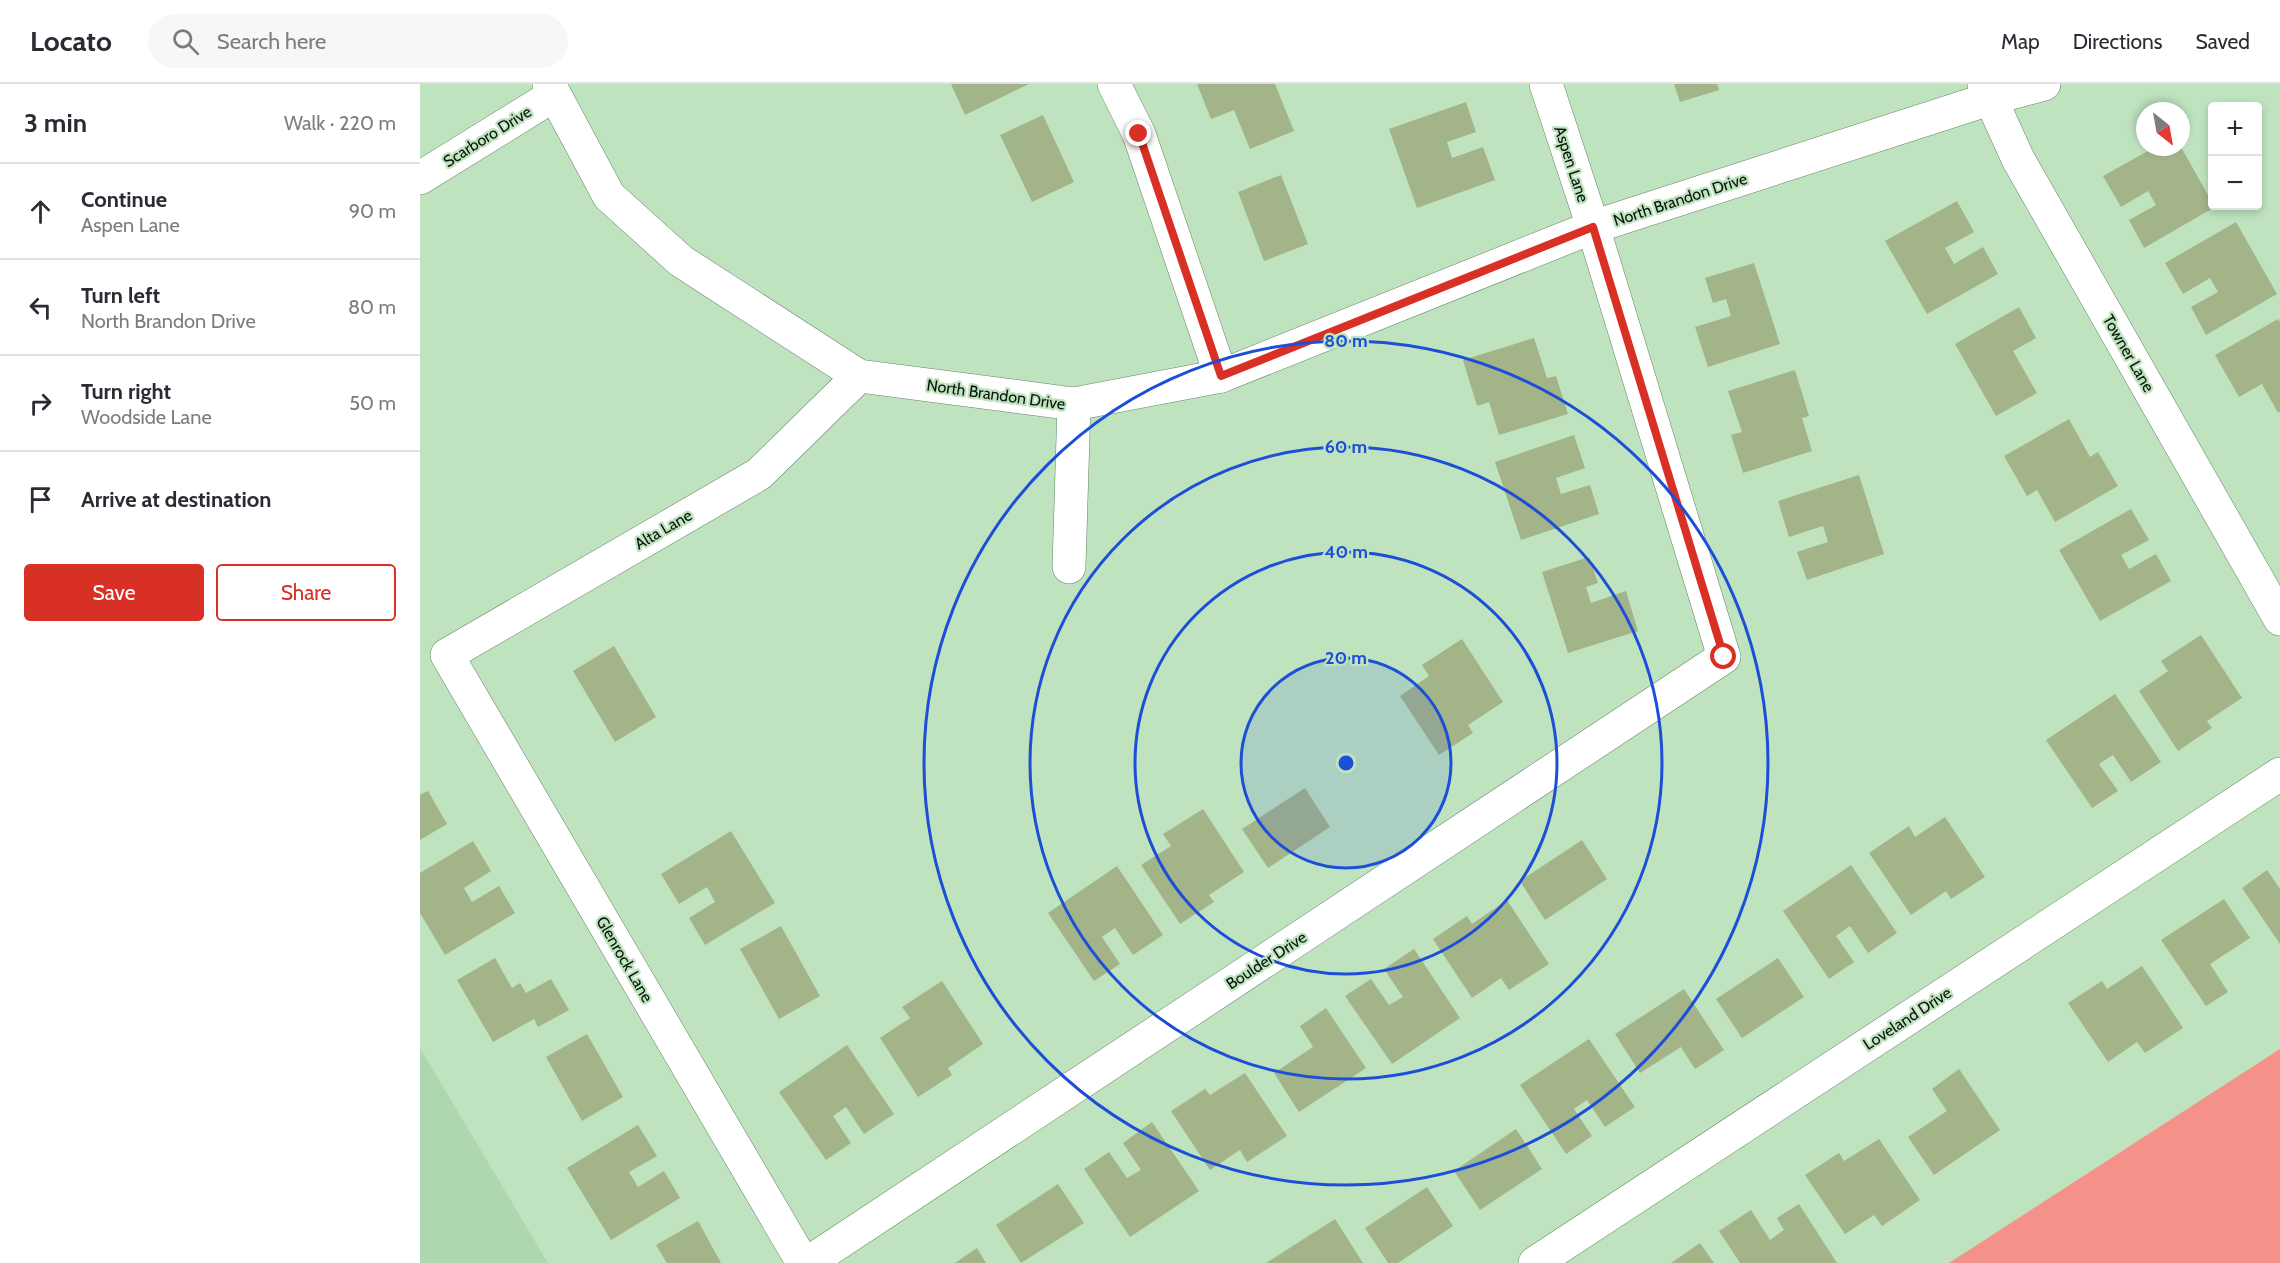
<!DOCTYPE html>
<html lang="en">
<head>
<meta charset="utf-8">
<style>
  :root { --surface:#fff; --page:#f7f7f7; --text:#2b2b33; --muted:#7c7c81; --line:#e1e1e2; --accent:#d93025 }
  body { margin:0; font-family:Cabin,sans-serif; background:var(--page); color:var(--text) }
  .controls { position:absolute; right:18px; top:18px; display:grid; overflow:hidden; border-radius:6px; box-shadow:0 3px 9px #0003 }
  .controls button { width:54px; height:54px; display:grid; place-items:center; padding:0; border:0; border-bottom:2px solid var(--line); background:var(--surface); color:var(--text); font:30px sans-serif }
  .compass { position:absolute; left:1716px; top:18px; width:54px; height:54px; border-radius:50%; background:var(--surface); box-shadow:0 3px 9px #0003; rotate:149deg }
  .stop { position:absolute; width:18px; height:18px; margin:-14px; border:4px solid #d93025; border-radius:50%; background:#fff }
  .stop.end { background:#d93025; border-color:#fff; box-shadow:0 2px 6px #0008 }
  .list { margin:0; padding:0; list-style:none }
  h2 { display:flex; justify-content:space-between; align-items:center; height:78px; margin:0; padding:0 24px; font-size:26px }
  h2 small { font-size:20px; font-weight:400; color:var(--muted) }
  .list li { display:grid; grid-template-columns:39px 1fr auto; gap:18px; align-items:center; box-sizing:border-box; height:96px; padding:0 24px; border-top:2px solid var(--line) }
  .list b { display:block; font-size:22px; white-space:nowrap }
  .list p { margin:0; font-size:20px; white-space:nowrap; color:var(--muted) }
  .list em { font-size:20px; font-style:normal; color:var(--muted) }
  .actions { display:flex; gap:12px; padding:18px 24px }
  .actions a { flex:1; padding:14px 0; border:2px solid var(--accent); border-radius:6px; text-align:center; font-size:21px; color:var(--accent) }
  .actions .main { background:var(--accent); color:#fff }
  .icon { flex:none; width:33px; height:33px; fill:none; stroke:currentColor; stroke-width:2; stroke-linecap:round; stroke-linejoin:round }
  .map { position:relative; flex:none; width:1860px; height:1179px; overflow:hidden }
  header { display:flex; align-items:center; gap:36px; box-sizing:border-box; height:84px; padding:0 30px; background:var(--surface); border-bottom:2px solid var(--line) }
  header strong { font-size:28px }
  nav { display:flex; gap:33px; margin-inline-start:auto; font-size:21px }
  .search { width:420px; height:54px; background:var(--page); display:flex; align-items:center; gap:15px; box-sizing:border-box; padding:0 21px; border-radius:33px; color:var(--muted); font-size:22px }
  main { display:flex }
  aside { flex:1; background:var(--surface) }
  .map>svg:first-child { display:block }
  .built { fill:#aed7af }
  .green { fill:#f4928a }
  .building { fill:#a3b489 }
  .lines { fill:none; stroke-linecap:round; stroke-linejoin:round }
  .street-casing { stroke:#648565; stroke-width:34 }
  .street { stroke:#fff; stroke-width:33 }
  .route { stroke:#d93025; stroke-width:8 }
  .ring { fill:none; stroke:#1d4ed8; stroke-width:3 }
  .labels { text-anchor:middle; stroke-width:4.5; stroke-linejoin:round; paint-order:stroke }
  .street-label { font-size:16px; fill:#071408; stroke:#bfe3bf }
  .centre { fill:#1d4ed8; stroke:#bfe3bf; stroke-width:3 }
  .ring-label { font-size:18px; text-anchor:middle; font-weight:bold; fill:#1d4ed8; stroke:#bfe3bf; stroke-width:4.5; stroke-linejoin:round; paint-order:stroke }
</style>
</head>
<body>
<header>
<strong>Locato</strong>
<div class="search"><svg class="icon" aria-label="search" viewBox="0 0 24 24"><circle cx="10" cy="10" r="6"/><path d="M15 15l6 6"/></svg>Search here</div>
<nav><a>Map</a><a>Directions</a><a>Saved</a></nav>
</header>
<main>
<aside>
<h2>3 min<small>Walk · 220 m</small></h2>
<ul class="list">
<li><svg class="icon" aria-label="ahead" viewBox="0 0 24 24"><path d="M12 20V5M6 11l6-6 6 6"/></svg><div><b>Continue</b><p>Aspen Lane</p></div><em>90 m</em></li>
<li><svg class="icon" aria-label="left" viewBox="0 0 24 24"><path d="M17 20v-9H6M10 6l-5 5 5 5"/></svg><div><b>Turn left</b><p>North Brandon Drive</p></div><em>80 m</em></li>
<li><svg class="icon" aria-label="right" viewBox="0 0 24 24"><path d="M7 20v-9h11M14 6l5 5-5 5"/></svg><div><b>Turn right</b><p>Woodside Lane</p></div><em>50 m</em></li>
<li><svg class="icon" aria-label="arrive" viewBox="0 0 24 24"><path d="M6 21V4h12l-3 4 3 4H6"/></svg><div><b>Arrive at destination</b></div></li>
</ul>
<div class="actions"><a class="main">Save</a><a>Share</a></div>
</aside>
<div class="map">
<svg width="1860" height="1179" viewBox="0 0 1860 1179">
  <rect width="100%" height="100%" fill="#bfe3bf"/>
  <path class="built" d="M0,964L128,1179H0Z"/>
  <path class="green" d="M1860,965V1179H1529Z"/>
  <g class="building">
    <path d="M531,0H609L545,31Z"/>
    <path d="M777,0H855L874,47L830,65L814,26L791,35Z"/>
    <path d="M1254,0H1297L1299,6L1260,18Z"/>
    <path d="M1046,18L1056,48L1027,58L1032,74L1063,63L1075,96L997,124L969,45Z"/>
    <path d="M623,31L654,98L612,118L580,51Z"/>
    <path d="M1735,63H1761L1792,118V122L1795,123L1724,164L1709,136L1736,121L1728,107L1701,123L1683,92Z"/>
    <path d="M861,91L888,160L844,177L818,108Z"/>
    <path d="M1537,117L1554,148L1525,164L1534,180L1563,163L1578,190L1507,230L1465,157Z"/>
    <path d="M1816,138L1857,210L1786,251L1771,223L1798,208L1790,194L1763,210L1745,179Z"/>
    <path d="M1334,179L1360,260L1288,283L1275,243L1311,232L1306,215L1293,219L1285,194Z"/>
    <path d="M1599,223L1616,254L1593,267L1617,309L1576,332L1535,260Z"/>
    <path d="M1858,235L1860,238V327L1858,329L1842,300L1819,313L1795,271Z"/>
    <path d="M1114,254L1127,294L1136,292L1148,330L1079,351L1069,318L1057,322L1043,276Z"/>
    <path d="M1375,286L1389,332L1382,334L1392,367L1323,389L1311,351L1322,348L1308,307Z"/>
    <path d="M1649,335L1670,373L1678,368L1698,402L1635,438L1617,406L1607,412L1584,372Z"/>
    <path d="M1154,351L1165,384L1136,394L1141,410L1170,401L1179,430L1101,456L1075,378Z"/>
    <path d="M1439,391L1464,470L1387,496L1377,468L1408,458L1403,442L1369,453L1358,417Z"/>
    <path d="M1711,425L1729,456L1701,471L1709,485L1736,470L1751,497L1680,537L1639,466Z"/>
    <path d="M1169,473L1178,499L1166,503L1171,519L1206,507L1218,547L1148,569L1122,488Z"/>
    <path d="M1781,551L1822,614L1787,637L1792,644L1758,667L1719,607L1748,587L1741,577Z"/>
    <path d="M1042,555L1083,618L1048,641L1053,649L1019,671L980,612L1009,592L1002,581Z"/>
    <path d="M194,562L236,633L195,658L153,587Z"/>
    <path d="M1695,610L1741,678L1711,698L1693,671L1679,680L1698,707L1672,724L1626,656Z"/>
    <path d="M885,704L910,743L848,784L822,745Z"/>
    <path d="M8,707L27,740L0,756V711Z"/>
    <path d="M783,725L824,788L789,811L794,818L760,840L721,781L751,762L743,750Z"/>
    <path d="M1525,733L1565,793L1531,815L1526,807L1491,831L1449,769L1489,742L1495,753Z"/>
    <path d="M311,747L355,819L285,861L269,834L295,818L287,803L259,820L241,790Z"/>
    <path d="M1162,756L1187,795L1125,836L1100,797Z"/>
    <path d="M53,757L71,787L44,804L52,818L79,802L95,829L25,871L0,829V789Z"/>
    <path d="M1431,781L1477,849L1448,869L1430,842L1416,852L1434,878L1409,895L1363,827Z"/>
    <path d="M697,782L743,851L713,871L695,844L682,853L700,880L674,897L628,829Z"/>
    <path d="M1847,786L1860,805V860L1822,804Z"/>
    <path d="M1804,815L1830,854L1790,880L1808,908L1786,922L1741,856Z"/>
    <path d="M1087,816L1129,880L1089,906L1081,894L1052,914L1013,855L1047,832L1052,840Z"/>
    <path d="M361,842L400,912L359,935L320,865Z"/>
    <path d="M994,865L1040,934L972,980L925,912L951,895L969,921L983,913L964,885Z"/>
    <path d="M75,874L92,904L100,899L106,909L131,895L149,926L118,943L114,935L73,958L37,896Z"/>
    <path d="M1358,874L1384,913L1322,954L1296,915Z"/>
    <path d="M1722,882L1763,944L1725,969L1717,958L1688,978L1648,919L1682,897L1687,905Z"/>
    <path d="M522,897L563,960L528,984L532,991L498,1013L460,954L490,934L482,923Z"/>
    <path d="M1264,905L1304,966L1275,985L1261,963L1220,989L1195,950Z"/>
    <path d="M906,924L946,984L879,1028L854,989L893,963L880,942Z"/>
    <path d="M167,950L203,1013L162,1037L126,973Z"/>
    <path d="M1169,955L1215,1023L1185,1043L1167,1016L1154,1025L1172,1052L1146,1070L1100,1001Z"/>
    <path d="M427,961L474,1030L444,1050L426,1023L413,1032L431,1059L406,1076L359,1008Z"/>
    <path d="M1539,985L1580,1046L1514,1091L1488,1053L1527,1027L1512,1005Z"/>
    <path d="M825,989L867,1052L827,1078L820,1066L790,1086L751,1027L785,1005L790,1011Z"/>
    <path d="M732,1038L779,1107L710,1153L664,1085L689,1068L707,1094L721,1086L703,1059Z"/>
    <path d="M218,1041L237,1072L209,1088L218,1103L244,1087L260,1114L191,1156L147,1084Z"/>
    <path d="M1096,1045L1122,1085L1060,1126L1034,1087Z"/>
    <path d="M1459,1055L1500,1116L1462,1142L1454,1131L1425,1150L1385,1091L1419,1069L1424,1077Z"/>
    <path d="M638,1100L664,1139L601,1179L576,1141Z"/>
    <path d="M1007,1103L1033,1142L978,1179H968L945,1144Z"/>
    <path d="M1379,1120L1417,1179H1320L1299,1147L1331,1126L1350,1156L1364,1146L1357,1134Z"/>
    <path d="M915,1135L943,1179H846Z"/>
    <path d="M278,1137L301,1179H247L236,1161Z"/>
    <path d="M1280,1159L1294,1179H1251Z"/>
    <path d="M557,1164L566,1179H535Z"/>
  </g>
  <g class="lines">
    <g class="street-casing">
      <g id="street">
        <path d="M129,0L189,112L261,177L439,292L654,320L801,292L1173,143L1569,15L1624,0"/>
        <path d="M694,0L719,50L801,292"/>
        <path d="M1564,0L1598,75L1860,535"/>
        <path d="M0,94L134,11"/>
        <path d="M649,483L654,320"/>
        <path d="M383,1179L27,571L339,390L439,292"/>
        <path d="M388,1179L1304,573L1173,143L1126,0"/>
        <path d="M1115,1179L1860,690"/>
      </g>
    </g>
    <use href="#street" class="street"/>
  </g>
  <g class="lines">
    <path class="route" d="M719,50L801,292L1173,143L1304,573"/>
  </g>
  <circle cx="926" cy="679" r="105" fill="#1d4ed8" fill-opacity=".12"/>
  <g class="ring">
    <circle cx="926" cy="679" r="105"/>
    <circle cx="926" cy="679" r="211"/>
    <circle cx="926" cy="679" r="316"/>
    <circle cx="926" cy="679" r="422"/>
  </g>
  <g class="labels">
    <g class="street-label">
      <text transform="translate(67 52) rotate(-32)" y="6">Scarboro Drive</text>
      <text transform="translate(1152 80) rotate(72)" y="6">Aspen Lane</text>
      <text transform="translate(1260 115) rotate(-18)" y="6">North Brandon Drive</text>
      <text transform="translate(1709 269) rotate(60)" y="6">Towner Lane</text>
      <text transform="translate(576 310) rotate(8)" y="6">North Brandon Drive</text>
      <text transform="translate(243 445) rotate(-30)" y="6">Alta Lane</text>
      <text transform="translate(205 875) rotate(60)" y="6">Glenrock Lane</text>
      <text transform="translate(846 876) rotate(-33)" y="6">Boulder Drive</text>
      <text transform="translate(1487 934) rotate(-33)" y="6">Loveland Drive</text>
    </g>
  </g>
  <circle cx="926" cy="679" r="9" class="centre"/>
  <g class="ring-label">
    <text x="926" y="263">80 m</text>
    <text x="926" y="369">60 m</text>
    <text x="926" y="474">40 m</text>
    <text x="926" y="580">20 m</text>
  </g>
</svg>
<div class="controls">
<button>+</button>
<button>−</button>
</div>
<svg class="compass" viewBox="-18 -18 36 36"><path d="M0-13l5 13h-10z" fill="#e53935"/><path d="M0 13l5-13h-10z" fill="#7c7c81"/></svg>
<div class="stop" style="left:1304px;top:573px"></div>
<div class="stop end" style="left:719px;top:50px"></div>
</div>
</main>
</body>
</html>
